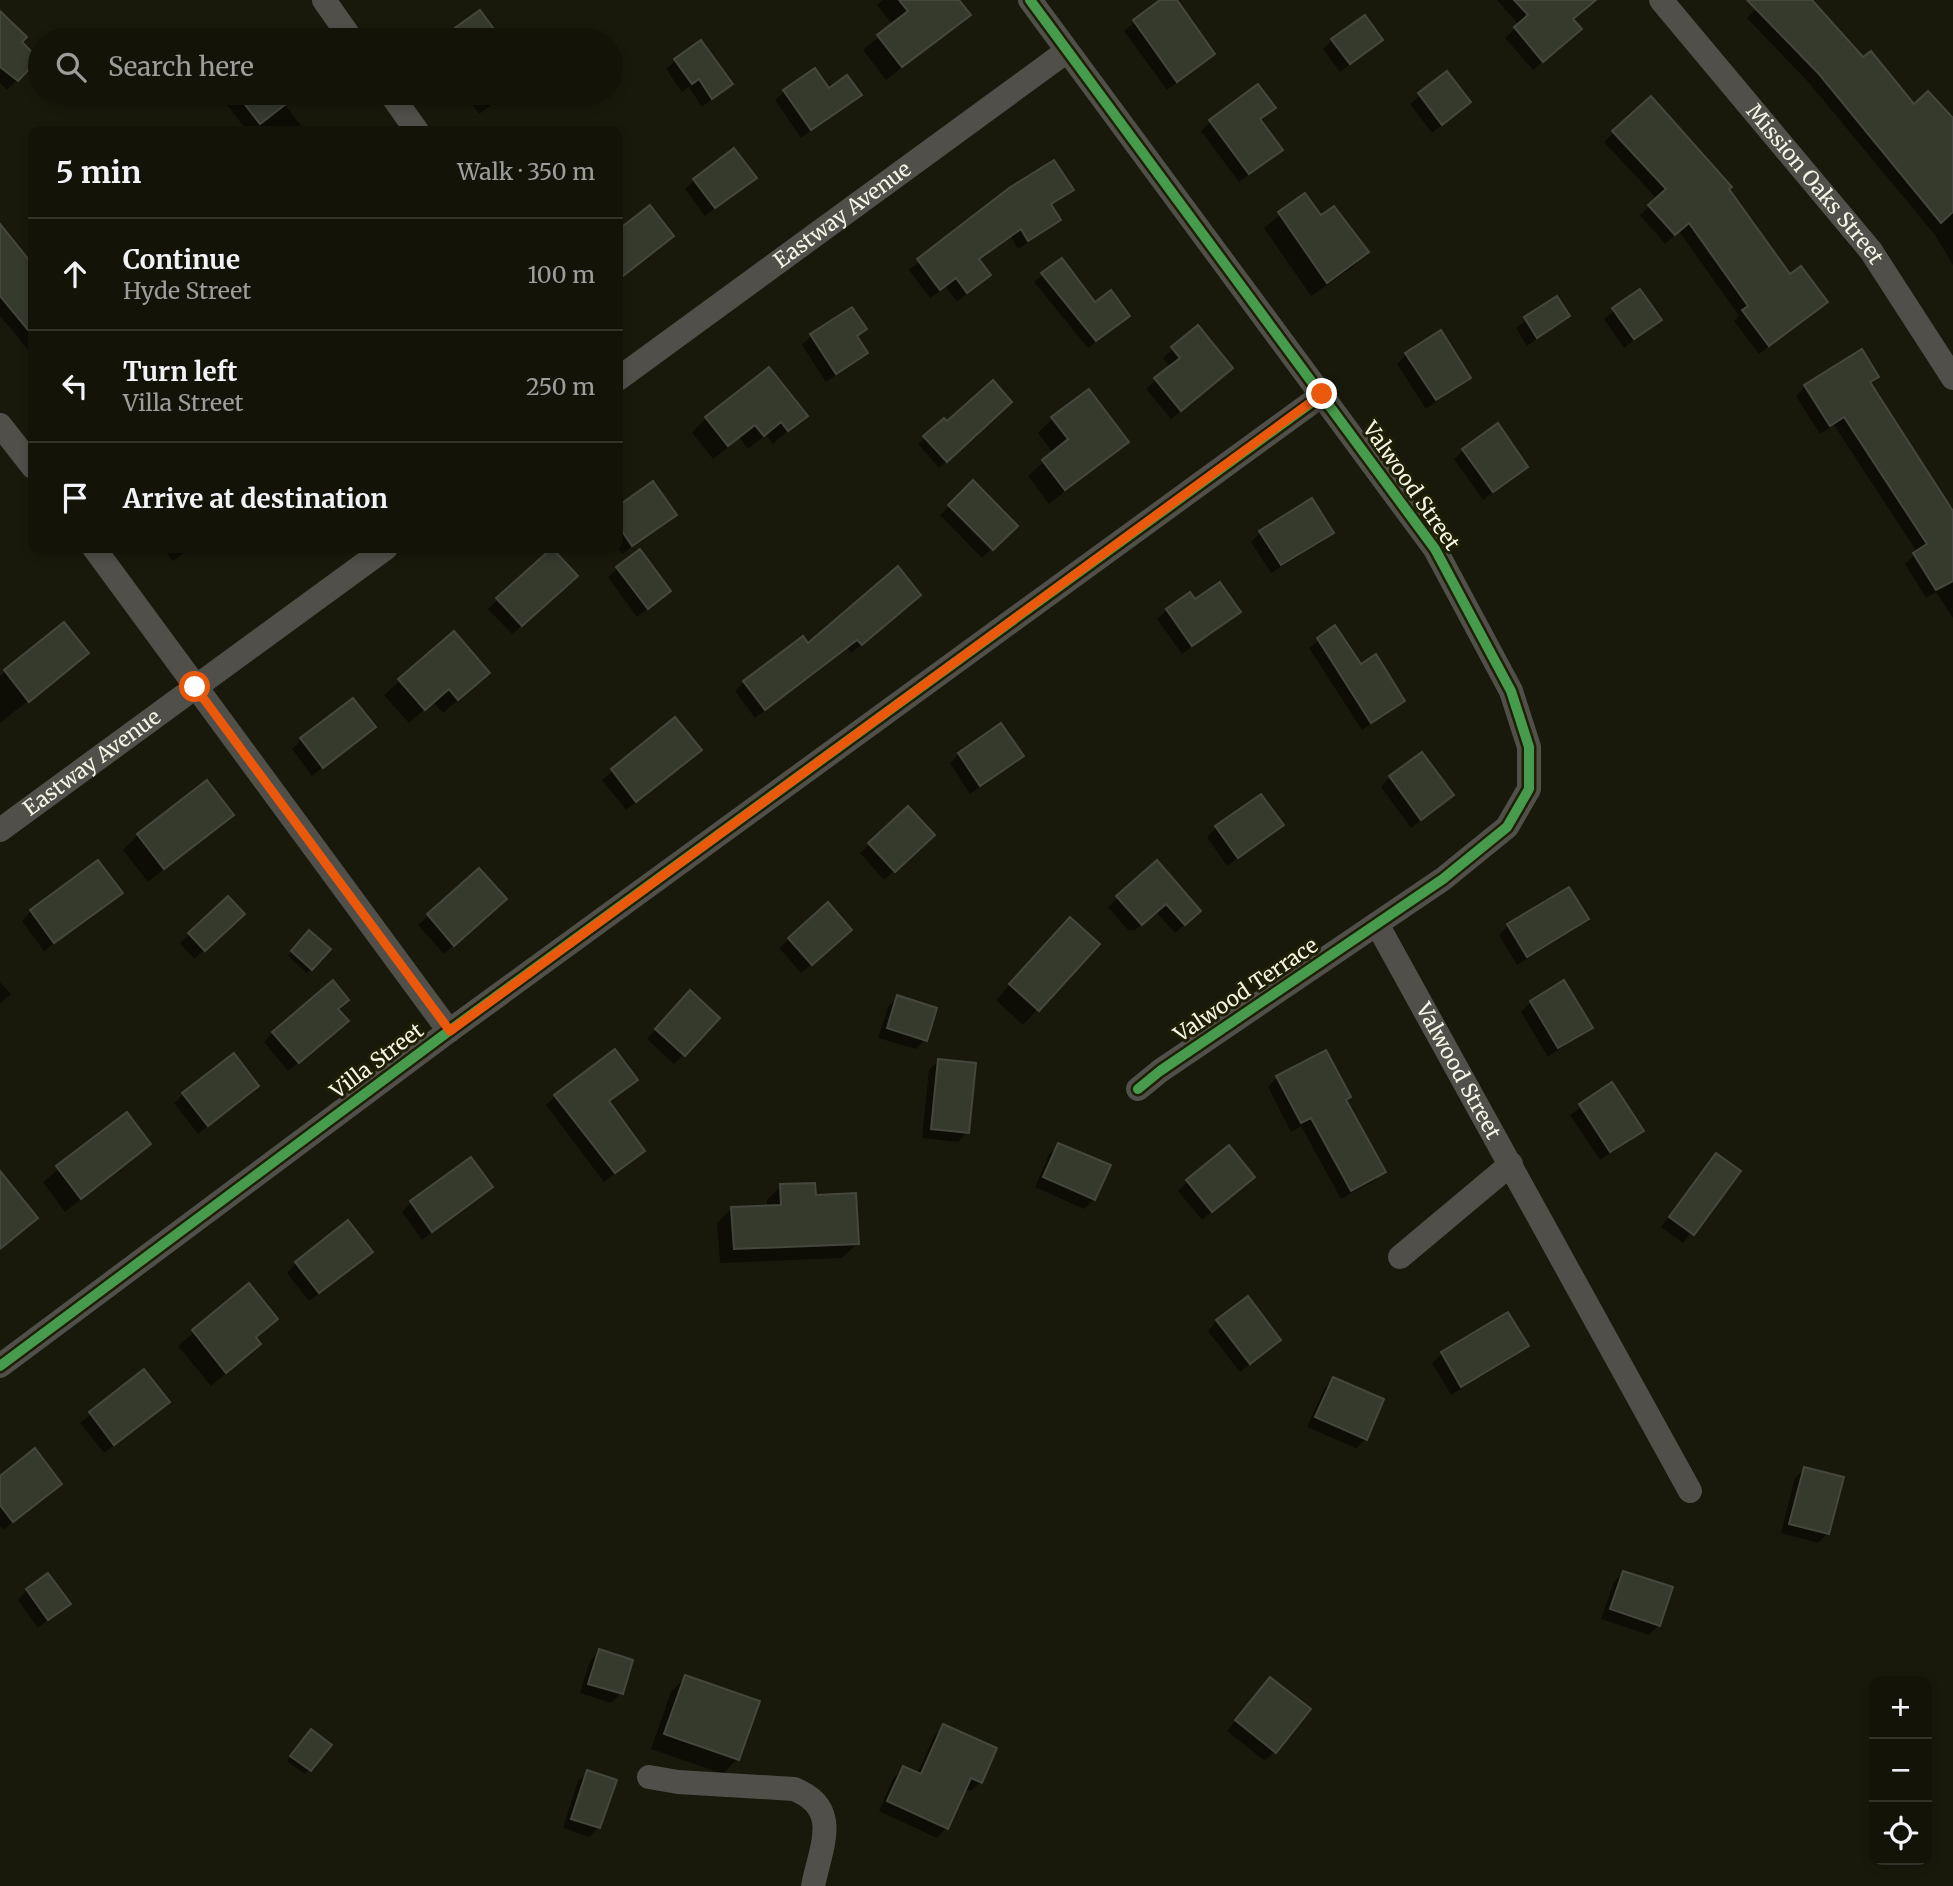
<!DOCTYPE html>
<html lang="en">
<head>
<meta charset="utf-8">
<style>
  :root { --surface:#131308; --page:#1c1c12; --text:#f1f3f6; --muted:#9d9e9c; --line:#323229 }
  body { margin:0; font-family:Merriweather,serif; background:var(--page); color:var(--text) }
  .controls { position:absolute; right:21px; bottom:21px; display:grid; overflow:hidden; border-radius:14px; box-shadow:0 4px 10px #0003 }
  .controls button { width:63px; height:63px; display:grid; place-items:center; padding:0; border:0; border-bottom:2px solid var(--line); background:var(--surface); color:var(--text); font:35px sans-serif }
  .stop { position:absolute; width:21px; height:21px; margin:-16px; border:5px solid #ea580c; border-radius:50%; background:#fff }
  .stop.end { background:#ea580c; border-color:#fff; box-shadow:0 2px 7px #0008 }
  .list { margin:0; padding:0; list-style:none }
  h2 { display:flex; justify-content:space-between; align-items:center; height:91px; margin:0; padding:0 28px; font-size:30px }
  h2 small { font-size:23px; font-weight:400; color:var(--muted) }
  .list li { display:grid; grid-template-columns:46px 1fr auto; gap:21px; align-items:center; box-sizing:border-box; height:112px; padding:0 28px; border-top:2px solid var(--line) }
  .list b { display:block; font-size:26px; white-space:nowrap }
  .list p { margin:0; font-size:23px; white-space:nowrap; color:var(--muted) }
  .list em { font-size:23px; font-style:normal; color:var(--muted) }
  .icon { flex:none; width:38px; height:38px; fill:none; stroke:currentColor; stroke-width:2; stroke-linecap:round; stroke-linejoin:round }
  .map { position:relative; flex:none; width:1953px; height:1886px; overflow:hidden }
  .search { position:absolute; background:var(--surface); box-shadow:0 4px 10px #0003; left:28px; top:28px; width:595px; height:77px; display:flex; align-items:center; gap:18px; box-sizing:border-box; padding:0 24px; border-radius:38px; color:var(--muted); font-size:26px }
  .panel { position:absolute; background:var(--surface); box-shadow:0 4px 10px #0003; left:28px; top:126px; width:595px; height:427px; border-radius:14px }
  .map>svg:first-child { display:block }
  .shadow { fill:#0007 }
  .building { fill:#363a2d; stroke:#45473c; stroke-width:2 }
  .lines { fill:none; stroke-linecap:round; stroke-linejoin:round }
  .street { stroke:#514f49; stroke-width:24 }
  .cycleway-casing { stroke:#1f1f05; stroke-width:15 }
  .cycleway { stroke:#469c4c; stroke-width:10 }
  .route { stroke:#ea580c; stroke-width:9 }
  .labels { text-anchor:middle; stroke-width:6; stroke-linejoin:round; paint-order:stroke }
  .street-label { font-size:21px; fill:#f5f5e5; stroke:#1f1f05 }
</style>
</head>
<body>
<div class="map">
<svg width="1953" height="1886" viewBox="0 0 1953 1886">
  <rect width="100%" height="100%" fill="#19190b"/>
  <g class="shadow">
    <path d="M883,0H957L968,15L886,80L863,50L893,25L877,5Z"/>
    <path d="M1163,0H1175L1213,54L1167,90L1124,31Z"/>
    <path d="M1497,0H1575L1570,38L1533,70L1505,38L1519,25Z"/>
    <path d="M1750,0H1810L1863,60L1914,106L1953,121V265L1935,235L1810,84L1747,18L1757,8Z"/>
    <path d="M0,13L20,42L37,59L7,90L0,83Z"/>
    <path d="M229,30L237,40H216Z"/>
    <path d="M1333,40H1381L1340,72L1323,49Z"/>
    <path d="M676,60L730,84L702,107L689,87L682,92L666,69Z"/>
    <path d="M1447,73L1469,102L1432,133L1410,104Z"/>
    <path d="M784,91L859,95L801,138L775,100Z"/>
    <path d="M218,93H276L305,131H247Z"/>
    <path d="M464,93H524L512,102L507,94L479,114Z"/>
    <path d="M1274,107L1259,121L1281,149L1239,182L1201,131L1210,122Z"/>
    <path d="M1614,132L1727,189L1790,277L1826,302L1759,354L1734,321L1739,316L1679,231L1665,244L1640,215L1657,199L1604,142Z"/>
    <path d="M754,178L705,216L685,189L694,180Z"/>
    <path d="M1071,189L1050,206L1059,220L1049,229L1018,249L1011,237L978,260L989,275L957,302L946,287L930,298L909,270L1010,190Z"/>
    <path d="M1304,195L1320,218L1367,252L1353,267L1311,296L1264,228Z"/>
    <path d="M0,227L33,268V356L0,316Z"/>
    <path d="M1062,260L1095,304L1120,323L1088,348L1034,282Z"/>
    <path d="M1639,291L1660,319L1624,348L1604,319Z"/>
    <path d="M1557,298L1568,316L1527,346L1516,328Z"/>
    <path d="M1197,327L1221,377L1171,419L1146,389L1170,367L1163,358Z"/>
    <path d="M864,329L856,337L866,353L826,382L802,345L811,336Z"/>
    <path d="M1407,354L1469,377L1426,409L1397,364Z"/>
    <path d="M1876,376L1869,384L1953,514V618L1936,592L1926,598L1905,564L1917,552L1834,425L1820,434L1796,396L1805,387Z"/>
    <path d="M1009,402L939,468L918,444L946,423Z"/>
    <path d="M805,416L773,444L766,435L748,449L740,438L713,459L692,433L706,418Z"/>
    <path d="M1052,419L1126,442L1049,504L1028,476L1053,453L1038,433Z"/>
    <path d="M1464,450L1526,467L1483,500L1454,459Z"/>
    <path d="M653,483L675,515L622,554L618,548V508Z"/>
    <path d="M973,483L1015,526L982,558L940,515Z"/>
    <path d="M1261,532H1331L1322,542L1271,573L1251,542Z"/>
    <path d="M163,548H191L173,561Z"/>
    <path d="M618,568L669,591L637,617L608,577Z"/>
    <path d="M566,586L512,634L488,609L498,599Z"/>
    <path d="M1195,602L1238,612L1182,654L1157,619L1167,610Z"/>
    <path d="M910,604L851,653L847,648L755,718L735,691L744,682L808,645Z"/>
    <path d="M64,625L77,662L0,723V676Z"/>
    <path d="M1335,628L1360,666L1403,701L1362,730L1309,648Z"/>
    <path d="M454,633L488,673L443,713L433,702L409,723L384,695Z"/>
    <path d="M675,720L690,759L626,810L602,780Z"/>
    <path d="M373,727L312,776L292,749L301,740Z"/>
    <path d="M959,754L1022,756L970,794L950,763Z"/>
    <path d="M1390,777L1452,795L1411,828L1381,787Z"/>
    <path d="M231,815L148,882L123,850L138,835Z"/>
    <path d="M1281,825L1227,866L1207,837L1216,828Z"/>
    <path d="M869,844L923,845L884,880L860,853Z"/>
    <path d="M1157,863L1190,920L1175,933L1156,912L1135,930H1128L1108,907Z"/>
    <path d="M479,870L495,909L444,954L418,925Z"/>
    <path d="M120,893L44,951L22,921L31,911Z"/>
    <path d="M828,905L840,939L801,973L779,948Z"/>
    <path d="M1587,919L1577,928L1517,965L1499,935L1508,926Z"/>
    <path d="M233,923L194,959L180,943L189,934Z"/>
    <path d="M310,932L329,950L307,973L288,956Z"/>
    <path d="M1055,934L1097,944L1023,1025L996,1000Z"/>
    <path d="M0,982L11,994L0,1004Z"/>
    <path d="M898,997L925,1040L916,1049L878,1038L888,1007Z"/>
    <path d="M681,1002L718,1018L674,1064L647,1039Z"/>
    <path d="M1531,1002L1591,1027L1548,1057L1521,1012Z"/>
    <path d="M337,1010V1030L288,1071L264,1042L273,1033Z"/>
    <path d="M938,1061L967,1132L958,1142L922,1138L929,1070Z"/>
    <path d="M1277,1077L1345,1101L1384,1172L1374,1181L1341,1199L1301,1126L1291,1132L1268,1087Z"/>
    <path d="M636,1080L608,1102L643,1151L604,1182L546,1105L556,1096Z"/>
    <path d="M1611,1085L1641,1130L1600,1160L1570,1115Z"/>
    <path d="M257,1086L198,1134L174,1103L184,1094Z"/>
    <path d="M126,1114L149,1144L65,1212L43,1182Z"/>
    <path d="M1059,1145L1094,1199L1084,1209L1035,1187L1049,1154Z"/>
    <path d="M1716,1155L1738,1171L1683,1243L1661,1227Z"/>
    <path d="M1187,1182L1243,1186L1202,1220L1178,1191Z"/>
    <path d="M781,1186L814,1197L857,1244L842,1258L720,1263L717,1223L732,1208L767,1207V1200Z"/>
    <path d="M491,1187L422,1240L402,1212L411,1203Z"/>
    <path d="M361,1261L309,1301L287,1273L296,1263Z"/>
    <path d="M249,1286L275,1319L255,1339L259,1344L211,1386L178,1346Z"/>
    <path d="M1508,1314L1527,1346L1517,1355L1451,1395L1432,1363L1442,1354Z"/>
    <path d="M1217,1321L1279,1340L1240,1372L1208,1331Z"/>
    <path d="M144,1371L158,1411L104,1453L80,1423Z"/>
    <path d="M1333,1379L1366,1439L1356,1448L1307,1427L1324,1389Z"/>
    <path d="M1804,1469L1828,1533L1818,1543L1781,1533L1795,1478Z"/>
    <path d="M0,1478L60,1484L3,1530L0,1526Z"/>
    <path d="M1623,1573L1659,1625L1649,1635L1601,1619L1614,1582Z"/>
    <path d="M27,1590L68,1604L38,1628L18,1600Z"/>
    <path d="M599,1651L621,1693L611,1703L580,1693L590,1661Z"/>
    <path d="M686,1677L737,1759L723,1774L651,1749L671,1692Z"/>
    <path d="M1270,1679L1274,1752L1265,1761L1227,1731Z"/>
    <path d="M944,1726L980,1782L971,1791L965,1789L946,1828L937,1838L879,1811L894,1777L904,1768L917,1774L934,1736Z"/>
    <path d="M307,1735L329,1745L305,1774L287,1761Z"/>
    <path d="M588,1772L599,1827L589,1837L563,1828L578,1781Z"/>
  </g>
  <g class="building">
    <path d="M899,0H959L971,15L902,67L877,35L908,11Z"/>
    <path d="M1160,0H1177L1215,54L1177,82L1133,20Z"/>
    <path d="M1514,0H1596L1573,19L1582,29L1543,62L1514,27L1528,15Z"/>
    <path d="M1747,0H1812L1863,57L1871,51L1914,104L1928,91L1953,118V212L1941,223L1819,74Z"/>
    <path d="M480,10L502,40H438Z"/>
    <path d="M0,11L27,37L22,42L39,59L18,81L0,67Z"/>
    <path d="M1365,15L1383,40L1350,64L1331,39Z"/>
    <path d="M701,40L733,84L712,99L699,79L692,84L674,59Z"/>
    <path d="M815,68L829,88L847,75L862,95L811,130L783,90Z"/>
    <path d="M1447,71L1471,102L1442,125L1418,93Z"/>
    <path d="M1258,84L1276,108L1260,119L1283,150L1249,174L1209,120Z"/>
    <path d="M236,93H300L260,124Z"/>
    <path d="M1651,96L1732,187L1729,189L1790,274L1801,266L1828,302L1769,346L1742,310L1748,306L1689,223L1675,235L1648,205L1666,189L1612,131Z"/>
    <path d="M734,148L757,178L715,208L693,179Z"/>
    <path d="M1054,160L1074,190L1051,204L1061,220L1028,241L1021,229L979,259L991,275L967,293L956,278L940,290L917,259L1009,188Z"/>
    <path d="M1305,193L1321,215L1334,206L1369,252L1327,283L1278,212Z"/>
    <path d="M650,205L674,236L618,280V230Z"/>
    <path d="M0,224L33,265V336L0,296Z"/>
    <path d="M1062,258L1095,302L1111,290L1130,316L1096,341L1041,273Z"/>
    <path d="M1640,289L1662,320L1634,339L1612,308Z"/>
    <path d="M1557,296L1570,316L1537,338L1524,317Z"/>
    <path d="M852,307L867,329L857,336L868,353L836,374L810,334Z"/>
    <path d="M1198,325L1233,368L1181,411L1154,378L1180,358L1171,347Z"/>
    <path d="M1441,330L1471,378L1436,400L1405,353Z"/>
    <path d="M1862,349L1879,377L1870,382L1953,511V581L1936,590L1913,553L1927,544L1844,417L1830,426L1804,385Z"/>
    <path d="M769,367L808,416L788,431L781,422L764,436L755,425L728,446L705,417Z"/>
    <path d="M993,380L1012,402L947,462L923,436L944,418L947,421Z"/>
    <path d="M1089,389L1129,442L1065,490L1042,460L1068,439L1051,417Z"/>
    <path d="M1498,423L1528,467L1493,492L1462,449Z"/>
    <path d="M973,480L1018,526L993,550L948,505Z"/>
    <path d="M653,481L677,515L632,546L618,525V506Z"/>
    <path d="M1312,498L1334,533L1281,565L1259,531Z"/>
    <path d="M552,548L578,576L522,626L496,598Z"/>
    <path d="M640,549L671,591L648,609L616,567Z"/>
    <path d="M898,566L921,595L862,645L857,640L765,710L743,681L803,636L808,643Z"/>
    <path d="M1220,582L1241,612L1192,646L1166,609L1190,592L1195,599Z"/>
    <path d="M64,622L89,653L29,702L4,670Z"/>
    <path d="M1335,625L1361,664L1376,654L1405,701L1371,723L1317,638Z"/>
    <path d="M454,631L490,673L458,700L449,689L425,710L398,679Z"/>
    <path d="M353,698L376,727L323,768L300,738Z"/>
    <path d="M675,717L702,750L636,802L611,769Z"/>
    <path d="M1001,723L1024,756L980,786L958,753Z"/>
    <path d="M1422,752L1454,795L1421,820L1389,776Z"/>
    <path d="M207,780L234,815L164,869L137,834Z"/>
    <path d="M1261,794L1284,825L1238,858L1215,826Z"/>
    <path d="M908,806L935,835L895,872L868,843Z"/>
    <path d="M98,860L123,893L54,943L30,910Z"/>
    <path d="M1157,860L1201,911L1185,925L1166,904L1142,925L1116,896Z"/>
    <path d="M479,868L507,899L454,946L427,914Z"/>
    <path d="M1569,887L1589,919L1527,957L1507,924Z"/>
    <path d="M228,896L245,914L205,951L188,933Z"/>
    <path d="M828,902L852,930L812,965L788,938Z"/>
    <path d="M1070,917L1100,944L1039,1011L1009,984Z"/>
    <path d="M309,930L331,949L312,970L291,951Z"/>
    <path d="M333,980L349,1000L338,1009L349,1021L299,1063L272,1032Z"/>
    <path d="M1564,980L1593,1028L1558,1048L1530,1001Z"/>
    <path d="M690,990L720,1018L685,1056L655,1029Z"/>
    <path d="M897,995L937,1008L927,1041L887,1028Z"/>
    <path d="M615,1049L638,1080L609,1101L645,1151L615,1173L554,1095Z"/>
    <path d="M1326,1050L1351,1097L1346,1100L1386,1172L1351,1191L1311,1118L1301,1123L1276,1076Z"/>
    <path d="M234,1053L259,1086L208,1126L182,1093Z"/>
    <path d="M938,1059L976,1063L969,1133L931,1129Z"/>
    <path d="M1612,1082L1644,1131L1610,1152L1579,1104Z"/>
    <path d="M127,1112L151,1144L81,1199L56,1166Z"/>
    <path d="M1058,1143L1111,1165L1095,1200L1043,1177Z"/>
    <path d="M1229,1145L1255,1177L1212,1212L1186,1180Z"/>
    <path d="M1716,1153L1741,1171L1694,1235L1669,1217Z"/>
    <path d="M471,1157L493,1187L432,1232L410,1201Z"/>
    <path d="M0,1171L38,1218L0,1249Z"/>
    <path d="M815,1183L816,1195L856,1193L859,1244L734,1249L731,1207L781,1205L780,1184Z"/>
    <path d="M348,1220L373,1252L319,1293L295,1262Z"/>
    <path d="M249,1283L278,1319L256,1337L261,1344L226,1373L192,1330Z"/>
    <path d="M1248,1296L1281,1340L1250,1364L1216,1320Z"/>
    <path d="M1508,1312L1529,1346L1461,1387L1441,1352Z"/>
    <path d="M144,1369L170,1402L114,1445L89,1412Z"/>
    <path d="M1333,1377L1384,1399L1367,1440L1315,1417Z"/>
    <path d="M35,1448L62,1484L13,1522L0,1505V1476Z"/>
    <path d="M1804,1467L1844,1477L1829,1534L1789,1524Z"/>
    <path d="M1623,1571L1673,1587L1660,1626L1610,1609Z"/>
    <path d="M48,1573L71,1604L48,1620L26,1589Z"/>
    <path d="M599,1649L633,1660L623,1694L588,1684Z"/>
    <path d="M685,1675L760,1701L739,1760L664,1734Z"/>
    <path d="M1270,1677L1311,1709L1276,1753L1235,1720Z"/>
    <path d="M943,1724L997,1748L982,1783L971,1778L948,1829L887,1801L903,1766L921,1774Z"/>
    <path d="M311,1729L332,1745L311,1771L290,1756Z"/>
    <path d="M587,1770L617,1780L600,1828L571,1819Z"/>
  </g>
  <g class="lines">
    <g class="street">
      <path d="M324,0L352,40"/>
      <path d="M1030,0L1435,549L1511,691L1529,747V789L1507,827L1443,879L1160,1071L1138,1089"/>
      <path id="s1" d="M1661,0L1871,251L1953,378"/>
      <path d="M390,93L417,131"/>
      <path id="s2" d="M618,379L1067,51"/>
      <path d="M0,425L33,467"/>
      <path d="M94,548L449,1031"/>
      <path id="s3" d="M0,830L386,548"/>
      <path id="s4" d="M1377,924L1690,1491"/>
      <path d="M1400,1257L1511,1164"/>
      <path d="M0,1366L449,1031L1322,395"/>
      <path d="M649,1777L678,1782L794,1789C842,1808 821,1846 813,1886"/>
    </g>
    <g class="cycleway-casing">
      <g id="cycleway">
        <path d="M1030,0L1435,549L1511,691L1529,747V789L1507,827L1443,879L1160,1071L1138,1089"/>
        <path d="M0,1366L449,1031L1322,395"/>
      </g>
    </g>
    <use href="#cycleway" class="cycleway"/>
  </g>
  <g class="lines">
    <path class="route" d="M195,687L450,1031L1322,394"/>
  </g>
  <g class="labels">
    <g class="street-label">
      <text dy="7" stroke="none"><textPath href="#s1" startOffset="240">Mission Oaks Street</textPath></text>
      <text dy="7" stroke="none"><textPath href="#s2" startOffset="278">Eastway Avenue</textPath></text>
      <text transform="translate(1411 486) rotate(55)" y="7">Valwood Street</text>
      <text dy="7" stroke="none"><textPath href="#s3" startOffset="114">Eastway Avenue</textPath></text>
      <text transform="translate(1246 990) rotate(-34)" y="7">Valwood Terrace</text>
      <text transform="translate(377 1061) rotate(-37)" y="7">Villa Street</text>
      <text dy="7" stroke="none"><textPath href="#s4" startOffset="168">Valwood Street</textPath></text>
    </g>
  </g>
</svg>
<div class="controls">
<button>+</button>
<button>−</button>
<button><svg class="icon" aria-label="locate" viewBox="0 0 24 24"><circle cx="12" cy="12" r="6"/><path d="M12 2v4M12 18v4M2 12h4M18 12h4"/></svg></button>
</div>
<div class="stop" style="left:195px;top:687px"></div>
<div class="stop end" style="left:1322px;top:394px"></div>
<div class="search"><svg class="icon" aria-label="search" viewBox="0 0 24 24"><circle cx="10" cy="10" r="6"/><path d="M15 15l6 6"/></svg>Search here</div>
<section class="panel">
<h2>5 min<small>Walk · 350 m</small></h2>
<ul class="list">
<li><svg class="icon" aria-label="ahead" viewBox="0 0 24 24"><path d="M12 20V5M6 11l6-6 6 6"/></svg><div><b>Continue</b><p>Hyde Street</p></div><em>100 m</em></li>
<li><svg class="icon" aria-label="left" viewBox="0 0 24 24"><path d="M17 20v-9H6M10 6l-5 5 5 5"/></svg><div><b>Turn left</b><p>Villa Street</p></div><em>250 m</em></li>
<li><svg class="icon" aria-label="arrive" viewBox="0 0 24 24"><path d="M6 21V4h12l-3 4 3 4H6"/></svg><div><b>Arrive at destination</b></div></li>
</ul>
</section>
</div>
</body>
</html>
